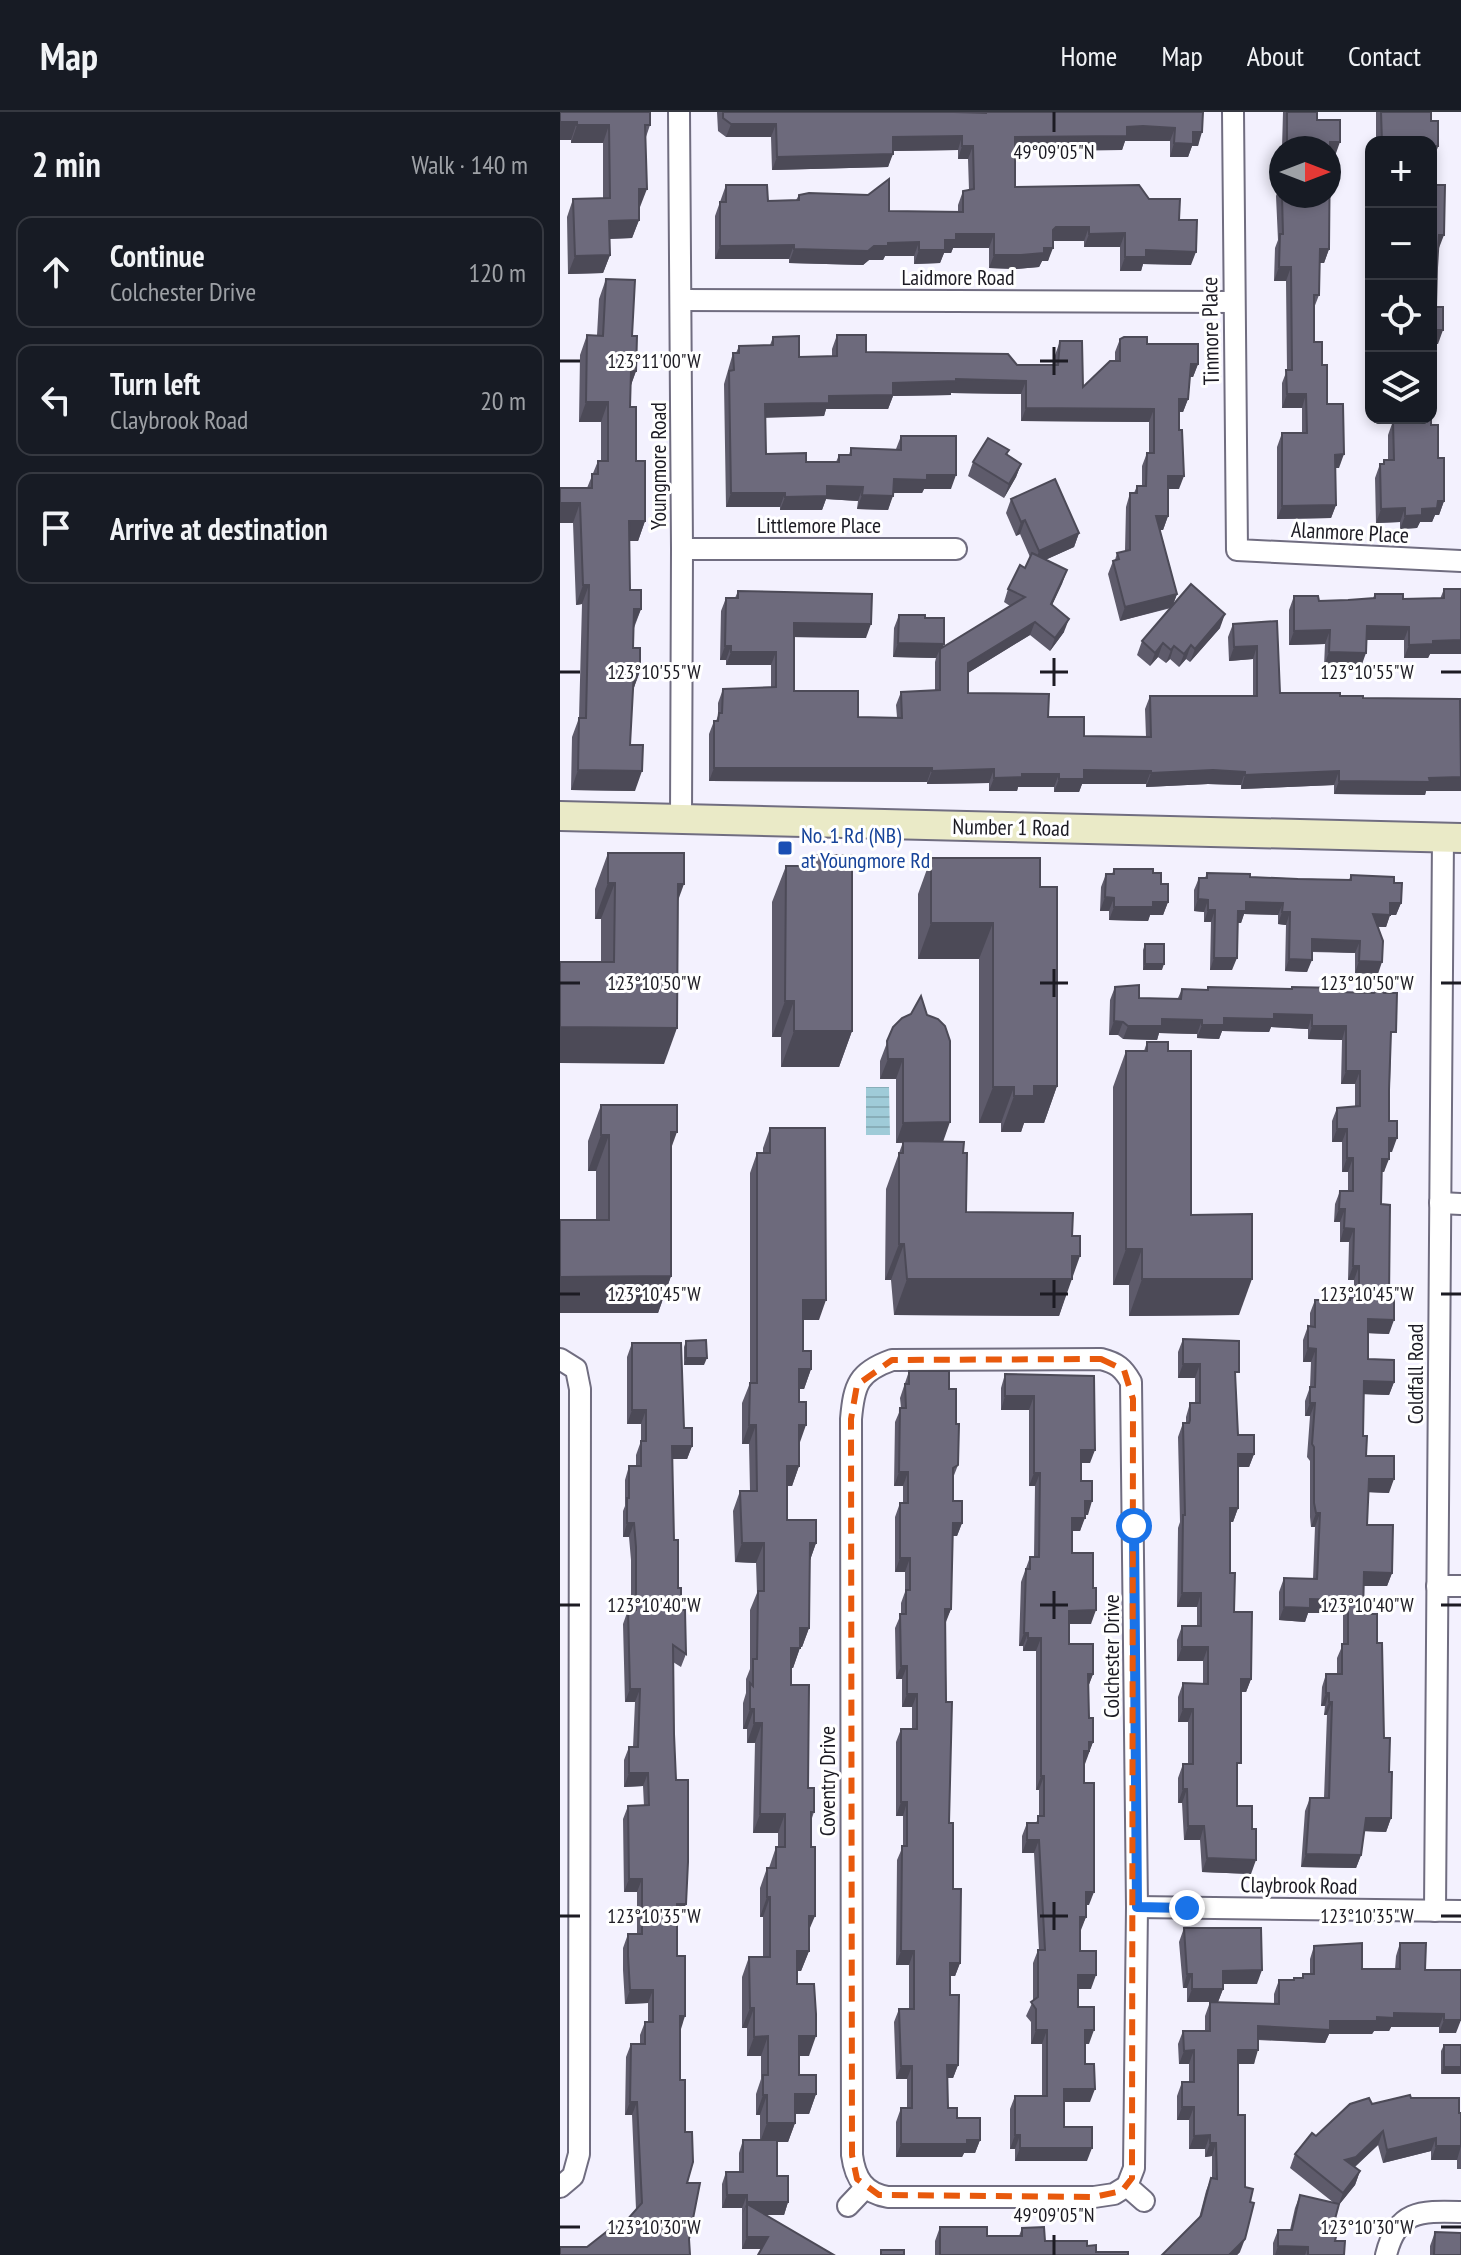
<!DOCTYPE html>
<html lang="en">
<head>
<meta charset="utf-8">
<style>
  :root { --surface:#171b24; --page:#242831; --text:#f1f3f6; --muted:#9ea1a6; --line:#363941 }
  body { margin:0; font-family:"PT Sans Narrow",sans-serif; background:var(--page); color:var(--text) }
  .controls { position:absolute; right:24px; top:24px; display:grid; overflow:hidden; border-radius:16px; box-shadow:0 4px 12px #0003 }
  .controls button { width:72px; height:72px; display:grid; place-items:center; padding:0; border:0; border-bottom:2px solid var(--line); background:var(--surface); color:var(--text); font:40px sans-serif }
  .compass { position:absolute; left:709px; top:24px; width:72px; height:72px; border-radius:50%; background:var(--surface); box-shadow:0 4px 12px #0003; rotate:90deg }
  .stop { position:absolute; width:24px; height:24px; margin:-18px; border:6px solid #1a73e8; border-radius:50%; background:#fff }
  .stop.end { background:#1a73e8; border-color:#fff; box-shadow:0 2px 8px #0008 }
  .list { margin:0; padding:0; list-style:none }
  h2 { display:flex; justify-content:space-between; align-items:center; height:104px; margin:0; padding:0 32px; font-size:34px }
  h2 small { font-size:26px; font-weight:400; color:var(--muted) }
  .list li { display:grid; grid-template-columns:52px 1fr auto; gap:24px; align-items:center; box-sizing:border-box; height:112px; margin:0 16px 16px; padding:0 16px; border:2px solid var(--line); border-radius:16px }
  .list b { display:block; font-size:30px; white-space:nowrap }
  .list p { margin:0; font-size:26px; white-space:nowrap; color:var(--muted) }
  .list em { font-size:26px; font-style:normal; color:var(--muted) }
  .icon { flex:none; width:44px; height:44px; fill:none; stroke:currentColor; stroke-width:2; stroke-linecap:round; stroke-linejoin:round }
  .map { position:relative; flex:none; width:901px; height:2143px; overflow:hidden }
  header { display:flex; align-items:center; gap:48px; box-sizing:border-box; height:112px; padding:0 40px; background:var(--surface); border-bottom:2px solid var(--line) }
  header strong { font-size:38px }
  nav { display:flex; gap:44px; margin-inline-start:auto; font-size:28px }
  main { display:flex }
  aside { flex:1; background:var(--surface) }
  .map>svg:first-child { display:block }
  .water { fill:url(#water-rules) }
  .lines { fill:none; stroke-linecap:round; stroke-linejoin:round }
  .street-casing { stroke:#706d80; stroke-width:24 }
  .secondary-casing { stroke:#706d80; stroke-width:32 }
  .street { stroke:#fff; stroke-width:20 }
  .secondary { stroke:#eaeac7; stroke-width:28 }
  .wall { fill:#5e5b6b }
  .shaded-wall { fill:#4c4a57 }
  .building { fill:#6d6a7c; stroke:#4c4a57; stroke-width:2 }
  .route { stroke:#1a73e8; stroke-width:10 }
  .marked { fill:none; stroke:#e8590c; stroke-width:6; stroke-dasharray:16 10; stroke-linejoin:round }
  .ticks { fill:none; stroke:#1c1b23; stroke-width:3 }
  .transit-dot { fill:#1a4fb4; stroke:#fff; stroke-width:3 }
  .labels { text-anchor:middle; stroke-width:6; stroke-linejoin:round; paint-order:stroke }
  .street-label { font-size:22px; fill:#1c1b23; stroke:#fff }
  .transit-label { font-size:22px; fill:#164399; stroke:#fff; text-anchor:start }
  .ticks-label { font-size:20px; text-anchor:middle; fill:#1c1b23; stroke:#fff; stroke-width:6; stroke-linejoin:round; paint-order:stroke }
</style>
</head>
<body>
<header>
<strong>Map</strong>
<nav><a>Home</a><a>Map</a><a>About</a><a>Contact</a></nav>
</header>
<main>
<aside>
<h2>2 min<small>Walk · 140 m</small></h2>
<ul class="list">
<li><svg class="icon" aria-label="ahead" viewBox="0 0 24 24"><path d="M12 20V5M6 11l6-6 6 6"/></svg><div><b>Continue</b><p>Colchester Drive</p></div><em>120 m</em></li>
<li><svg class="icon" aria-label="left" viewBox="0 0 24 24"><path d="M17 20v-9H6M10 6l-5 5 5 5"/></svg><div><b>Turn left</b><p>Claybrook Road</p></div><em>20 m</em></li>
<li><svg class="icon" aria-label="arrive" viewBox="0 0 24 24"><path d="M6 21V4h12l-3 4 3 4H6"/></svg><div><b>Arrive at destination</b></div></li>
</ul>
</aside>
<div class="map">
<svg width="901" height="2143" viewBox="0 0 901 2143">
  <defs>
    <pattern id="water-rules" width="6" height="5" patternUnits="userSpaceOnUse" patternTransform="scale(2)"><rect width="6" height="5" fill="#9fcbd8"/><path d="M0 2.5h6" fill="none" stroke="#88aeb9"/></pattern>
  </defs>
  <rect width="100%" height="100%" fill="#f3f1fe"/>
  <path class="water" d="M306,975H329L330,1023H306Z"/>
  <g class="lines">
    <g class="street-casing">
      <g id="street">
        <path d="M119,0L122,437L121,707"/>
        <path d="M673,0L677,438L901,449"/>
        <path d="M121,188L674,190"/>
        <path d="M122,437H396"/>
        <path d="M880,1091L901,1092"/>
        <path d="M0,1247L16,1257L20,1277L19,2042L13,2064L0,2075"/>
        <path d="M877,1474H901"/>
        <path d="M577,1795L901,1799"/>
        <path d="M875,1799L883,725"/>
        <path d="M567,2074L554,2082L534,2085H328C304,2081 295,2066 292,2043L291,1307C294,1273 298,1260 332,1248L541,1247C557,1251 563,1256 571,1270L577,1795L574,2056L567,2074L584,2089"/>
        <path d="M288,2094L305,2076"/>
        <path d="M826,2143C837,2098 860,2099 901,2100"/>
      </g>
    </g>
    <g class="secondary-casing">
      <path id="secondary" d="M0,704L901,726"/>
    </g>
    <use href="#street" class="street"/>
    <use href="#secondary" class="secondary"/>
  </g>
  <g class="wall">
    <path d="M0,0L90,13L86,25L80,95H79V108L72,126L49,127L50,143L43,161L8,162L7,105L13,87L43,86V31H11V28H0Z"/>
    <path d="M157,0H394L424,1V0H643L638,34H632L628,45H610V29L578,28L565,29L562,38L455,39V75L589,87L619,108L631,153L583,152L581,159H560V135H524V129H493L488,149H482L479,155L456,157L429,156V136H393L391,141H384L380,151L354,152V144H325L323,148H309L303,153L229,151V147H155V104L166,73L208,89L236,88L239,83L329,99L398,100V93L403,79L409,78L408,47H398V38L333,39L328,55L212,58L211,25H166L158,19Z"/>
    <path d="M723,0H757V8L775,44H770L769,137L764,151H760L759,183L754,196V230L762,253L767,292L779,356H775L776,393L771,406L717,407V335L722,321H742V296H722V271L727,258L726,169H714L715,136L718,128L716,84L721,69V84H769V36H722Z"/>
    <path d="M816,0H871V9L878,34L874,47H871V30H816Z"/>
    <path d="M46,167L72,224L76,259L70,275V295L76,349L85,409L78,429H69L70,478L81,497L74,516L73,536L80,559L73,578L70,633L75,679L11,678L12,625L19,606L22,492L16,493L13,411H0V376H27L38,349H41V310H19L20,243L27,223H37L39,187Z"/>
    <path d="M277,223L306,240L457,253H494L495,243L500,229L523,275L555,249V240L560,227L587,232L638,252L633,265H630L628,287L623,300H619V377H608V404L603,418H600L617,482L613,493L660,516L630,550L626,547L619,555L610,547L606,551L598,545L590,554L577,543L582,529L611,496L560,509L548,462L553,449L555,448L557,441L565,439L566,395L570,381H574L577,374H582V354L587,341H589V310L461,309V282L391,281V283L333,284L328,297H266L264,304L205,305L206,342L246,350H276L279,343H289L291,336L336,337L341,324L391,377H364L362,381H333L328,398L297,397L298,389L266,387L262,398H220V395H166L164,272L173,241H176L179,234L210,233L213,225L239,245L272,244V237Z"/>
    <path d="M838,306H871L878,346L884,389L879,403H875L872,410H860L857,416L840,417V410L816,411L815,366L820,352H823L824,348H828V323L833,309H838Z"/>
    <path d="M449,338L447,343L461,352L456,365L444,386L408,364L413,350Z"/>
    <path d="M451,387L519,421L514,435L485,448L507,458L492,493L504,520L490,539L470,523L408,561V581L488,605L524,624L586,625L585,597L590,584H693V547L669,549L668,525L673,512L717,509L720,581L803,586L866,679L865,683L774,682V673L681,677V673L648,672L586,675V672H522L519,680H494V675H458L457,679H429V671L367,672V670L149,669V622L154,609H156L158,604V591L163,577L211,576V553H166V548H160L161,499L166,486H175L178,479L306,526L234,525V579L298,605H337L336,593L341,580L375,579V550L376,546L333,545L334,516L339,503L365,506L384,532L383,535L450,494L444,490L448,477L465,456L470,445L460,422L456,424L446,401Z"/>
    <path d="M884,477H901L868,546H844V528H807L801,555L764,554L765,532L729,533V498L734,484L759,489L788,488L813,486L815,482L843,487H880Z"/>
    <path d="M48,741L118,789L104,952L41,850V807H35V777Z"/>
    <path d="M251,743L292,919L279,955H221V925H212V790L226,754H247Z"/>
    <path d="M371,746L480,775L497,974L484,1011H464L461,1020H441V1011H419V847H358V782Z"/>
    <path d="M554,757L593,761L601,772L608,790L603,803H590L588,809L549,808V799H540L541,775L546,762H552Z"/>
    <path d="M647,761L690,765L789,768L791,763L834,771L841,791L836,803H830L826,815H818V862L795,861V841L752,840L747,860L725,859L726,813L718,812V803L684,802L681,811H677L672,858H650L651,810H644V800L634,799V778L639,766H645Z"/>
    <path d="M585,832L602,858H583V838Z"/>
    <path d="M555,875L579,886H618L622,877L647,878L648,875L732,877V875L780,880L831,933L829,1009L832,1040H829L824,1060H822L821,1092L829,1222L808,1221V1247L834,1270L829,1283L804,1282L803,1324L806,1344L829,1381L808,1380L807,1413L832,1461L827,1474H804L803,1502L817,1531L824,1626L829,1660L831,1706L826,1720L804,1719L801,1743L796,1756L741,1755L745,1699L750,1686H764L767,1603H764L765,1594H761L762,1575L766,1562H777V1546L783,1532V1501H748L745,1510L719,1508V1480L724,1466L753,1467L755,1415H751L750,1405V1349L747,1345L750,1304H745V1289L750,1275L751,1250H743V1228L748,1214H750V1201L755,1188H789L790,1186H794V1168H788L789,1130H780V1110H774L775,1092L780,1079H788V1060H782V1030H772V1009L777,996L795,995V972H781L782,928L748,927V917L711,915L709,920L662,919L659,927L637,926V922L599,921L597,928L563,927L558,923H549L550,888Z"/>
    <path d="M333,915L383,1030L403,1041L406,1100L512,1164L499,1204L334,1203L331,1168H325L326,1077L343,1030L336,1031V967H320V949Z"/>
    <path d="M587,930L608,939L631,1103L679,1203L569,1204V1173H553V975L566,939H584Z"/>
    <path d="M41,993L111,1037V1164L98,1201H0V1108H36V1059H28V1029Z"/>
    <path d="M210,1016L259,1208H243V1239L251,1257L244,1277H239V1354L232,1374H227V1408L256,1431L250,1448L249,1516L242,1535H240L233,1556H231V1573L248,1676L254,1700L251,1709L249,1839L241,1859H237V1872L249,1944H239V1963L256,1982L249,2002H235V2011L228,2030H217V2064L228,2090L224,2103H206L201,2137H182V2096H162V2072L166,2060H179V2041L183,2028H200V2003H196V1982L201,1967V1944H187V1916H182V1865L189,1845H203V1805H200V1776L207,1756H209L216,1735H218V1721H193L195,1631H187V1617H183V1591L186,1581V1567L190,1557V1498L197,1481L196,1451L175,1450L173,1399L180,1379H190L189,1332H182V1291L190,1271V1061L197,1041H203V1036Z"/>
    <path d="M623,1227L675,1270L678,1323L694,1342L689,1355H678V1396L673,1410H670V1461L674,1500L691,1567L686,1580H681L677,1663V1694L691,1762L642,1760L640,1728H624L622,1691H618V1666L623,1652H628V1610H618V1585L623,1571L643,1572V1549H617V1528L622,1514H637V1495H617L618,1416L620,1410L618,1325L623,1311H626V1305L630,1291H635V1266H618V1240Z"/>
    <path d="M126,1229L144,1253H124V1235Z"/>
    <path d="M72,1231L124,1316L132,1334L127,1347H112L114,1428L126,1542L121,1555L113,1550L114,1622L121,1805H117V1844L121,1917L120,1968L125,2020L129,2127L27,2135L59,2117L76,2097L72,2003H65L66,1945L71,1932H80V1923L85,1910H88V1891L65,1892L63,1858V1836L68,1822H77V1780H64L63,1707L68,1694H84L83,1674L64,1675V1648L69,1635H73L75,1590H65L63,1512L68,1498H71V1448L69,1425H63V1399L65,1394V1368L69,1354H76V1343L81,1329V1312H67V1245Z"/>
    <path d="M349,1259L389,1277L398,1353L393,1366V1389L402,1411L397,1424H393L391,1497L385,1510L389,1711L393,1777L400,1851L395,1864H390V1883L398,1953L393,1966H388V1996L420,2028L415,2041H404L402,2045H336V2010L341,1996H347V1967H336L334,1910L339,1897H349V1853H336L337,1748L343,1734V1704H336V1630L341,1617H352V1595H342V1567H336L335,1516L341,1502V1491L345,1480V1460H335V1405L340,1391H343V1374H334L335,1310L341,1296L340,1286Z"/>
    <path d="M445,1262L534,1264L530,1351H521V1369L528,1403H525L520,1419H512V1441L531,1512H509V1532L533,1562L528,1575L529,1606L533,1630L524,1652L529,1793H526V1805L520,1818V1839L531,1877H518V1895L529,1932H525V1952L530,1990H504V2015L527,2049H455V2037H450V1997L455,1984H482V1932H471V1910L466,1904L473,1889V1851L478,1838H479L474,1741H462V1724L467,1711H476L479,1704V1678H476V1539H463V1534H459L461,1470L470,1445H474L475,1374H469V1298H441V1276Z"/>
    <path d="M624,1816L697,1872H663V1877L658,1890H627V1876H623L619,1830Z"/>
    <path d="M840,1831L865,1858L896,1921H879V1915H831L829,1919H814L812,1922H769L765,1931L698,1928L694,1952H678L680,2140L677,2143H602L639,2106L646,2079L651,2066H652V2044L645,2045V2037H629V2008H617V1984L622,1970H629V1952H619L618,1932L623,1919H645V1904L650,1890L714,1892V1882L719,1868H733L734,1866H742L743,1862H750V1847L754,1834L802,1857H835L836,1844Z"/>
    <path d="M884,1933H901L881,1962V1939Z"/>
    <path d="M851,1986L901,2001V2057H897V2048H871V2039L823,2051L818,2033L795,2055L800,2059L795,2073L778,2094L774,2111L775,2129L784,2143H713V2131L718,2118H730L735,2096L740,2083L774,2091L730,2056L735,2042L756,2024L812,1992Z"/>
    <path d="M380,2115L427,2124H459L462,2116L485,2129L527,2134L536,2140L568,2143H375V2129Z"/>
    <path d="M875,2120L901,2143H870V2134Z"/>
  </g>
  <g class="shaded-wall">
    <path d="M0,10H17L11,28H0Z"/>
    <path d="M171,12H216L211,25H166Z"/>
    <path d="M17,13H49L43,31H11Z"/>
    <path d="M583,14L615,16L610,29H565L562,38L450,39L455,25Z"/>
    <path d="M633,20H642L638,34H632L628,45H610L614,31Z"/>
    <path d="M402,24L398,38L328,39L333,25Z"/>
    <path d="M770,30H780L775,44H769Z"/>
    <path d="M402,34H413L408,47H398Z"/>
    <path d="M871,34H878L874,47H871Z"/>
    <path d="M333,42L328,55L212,58L217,45Z"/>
    <path d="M79,77H87L80,95H72Z"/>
    <path d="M79,108L72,126L42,127L49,109Z"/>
    <path d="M496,115H529L524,129H491L493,118Z"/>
    <path d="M565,121L560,135H524L529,122Z"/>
    <path d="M396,122H434L429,136H393L391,141H384L380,151L354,152L359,138Z"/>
    <path d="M879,123H884L879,136H874Z"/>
    <path d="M359,130L354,144H325L323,148H309L303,153L229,151L234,137L314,134L328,131Z"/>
    <path d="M234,133L229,147H155L160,134Z"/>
    <path d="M484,136H493L488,149H482L479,155L456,157L429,156L434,143Z"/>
    <path d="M760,137H769L764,151H755Z"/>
    <path d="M586,138L636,140L631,153L583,152L581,159H560L565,145Z"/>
    <path d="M50,143L43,161L8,162L15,144Z"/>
    <path d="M719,155H731L726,169H714Z"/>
    <path d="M876,218H883L878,232H872Z"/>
    <path d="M631,252H638L633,265H626Z"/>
    <path d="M71,259H76L69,279Z"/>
    <path d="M396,267L466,269L461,282L391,281V283L333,284L328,297H266L264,304L200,306L205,292L269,284L333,271Z"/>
    <path d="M871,276L876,277L871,290Z"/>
    <path d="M727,282H746L742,296H722Z"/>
    <path d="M619,287H628L623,300H614Z"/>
    <path d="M26,290H48L41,310H19Z"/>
    <path d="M466,296L594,297L589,310L461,309Z"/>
    <path d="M784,342L779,356H770L775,343Z"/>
    <path d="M461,352L456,365L444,386L449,372Z"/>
    <path d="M367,363H396L391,377H364L362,381H329L334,367Z"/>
    <path d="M608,364H624L619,377H603Z"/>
    <path d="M267,374L303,375L298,389L266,387L262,398H220L225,385Z"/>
    <path d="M171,381H225L220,395H166Z"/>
    <path d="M302,383L333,384L328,398L297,397Z"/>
    <path d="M878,389H884L879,403H875L872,410H860L857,416L840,417L845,404Z"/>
    <path d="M0,391H20L13,411H0Z"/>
    <path d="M776,393L771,406L717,407L722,394Z"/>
    <path d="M845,396L840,410L816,411L821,397Z"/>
    <path d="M596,404H608L603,418H591Z"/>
    <path d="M465,408L460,422L456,424L461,410Z"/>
    <path d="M69,409H85L78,429H62Z"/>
    <path d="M519,421L514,435L474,453L479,439Z"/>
    <path d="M507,458L502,472L486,506L491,492Z"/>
    <path d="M23,473H29L22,492L16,493Z"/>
    <path d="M617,482L612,495L560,509L565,495Z"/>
    <path d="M74,497H81L73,516Z"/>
    <path d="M665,502L660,516L630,550L635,537Z"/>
    <path d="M509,507L504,520L490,539L495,526Z"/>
    <path d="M475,510L470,523L403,564L408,551Z"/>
    <path d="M234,511L311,512L306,526L229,525Z"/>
    <path d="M807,514L849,515L844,528H802Z"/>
    <path d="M770,518L765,532L729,533L734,519Z"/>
    <path d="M901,528V542H870L868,546H844L849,533L873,529Z"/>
    <path d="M338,531L384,532L380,544V537L376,546L333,545Z"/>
    <path d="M603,531L598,545L590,554L595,541Z"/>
    <path d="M631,533L626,547L619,555L624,542Z"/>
    <path d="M165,534H171L166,548H160Z"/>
    <path d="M614,534L610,547L606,551L611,538Z"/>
    <path d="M697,534L693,547L669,549L674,535Z"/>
    <path d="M171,540H216L211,553H166Z"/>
    <path d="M769,540L806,541L801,555L764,554Z"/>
    <path d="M74,559H80L73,578Z"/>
    <path d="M154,656H372L367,670L149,669Z"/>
    <path d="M434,657L429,671L367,672L372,659Z"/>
    <path d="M18,658L82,659L75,679L11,678Z"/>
    <path d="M524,658L591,659L586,672H522L519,680H494L499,667Z"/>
    <path d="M653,658L685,660L681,673L648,672L586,675L591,661Z"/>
    <path d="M779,659L774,673L681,677L685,663Z"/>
    <path d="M462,662H499L494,675H458L457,679H429L434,666Z"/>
    <path d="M901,665V679H866L865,683L774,682L779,669Z"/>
    <path d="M48,771H55L41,807H35Z"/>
    <path d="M118,772H124L111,808Z"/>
    <path d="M545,785L554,786L549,799H540Z"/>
    <path d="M638,787L648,788L644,800L634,799Z"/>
    <path d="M593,790H608L603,803H590L588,809L549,808L554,795Z"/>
    <path d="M686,790L723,791L718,803L684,802L681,811H673L678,799Z"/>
    <path d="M830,791H841L836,803H830L826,815L809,814L813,802Z"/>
    <path d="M648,798H655L651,810H644Z"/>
    <path d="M722,800H730L726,813L718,812Z"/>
    <path d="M371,811H433L419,847H358Z"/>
    <path d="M752,827L800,829L795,841L748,839Z"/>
    <path d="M654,846H677L672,858H650Z"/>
    <path d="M729,847L752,848L747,860L725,859Z"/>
    <path d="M799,849L822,850L818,862L795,861Z"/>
    <path d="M585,852H604L602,858H583Z"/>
    <path d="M225,889H234L221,925H212Z"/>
    <path d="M714,902L752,903L748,917L711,915L709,920L662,919L659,927L637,926L642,913L664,906Z"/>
    <path d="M602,907L642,908L637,922L599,921L597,928L563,927L568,914Z"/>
    <path d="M554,909L563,910L558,923H549Z"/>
    <path d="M752,914H786L782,928L748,927Z"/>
    <path d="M0,915L117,916L104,952L0,951Z"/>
    <path d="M234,919H292L279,955H221Z"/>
    <path d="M328,947H343L336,967H320Z"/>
    <path d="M786,959H800L795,972H781Z"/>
    <path d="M474,974H497L484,1011H464L461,1020H441L454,984Z"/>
    <path d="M433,975H454L441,1011H419Z"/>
    <path d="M390,1010L383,1030L336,1031L343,1011Z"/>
    <path d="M777,1017H787L782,1030H772Z"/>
    <path d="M111,1020H117L104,1056Z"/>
    <path d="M41,1023H49L36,1059H28Z"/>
    <path d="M829,1026H837L832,1040H824Z"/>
    <path d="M787,1046H793L788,1060H782Z"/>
    <path d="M822,1047H829L824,1060H817Z"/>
    <path d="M779,1097H785L780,1110H774Z"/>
    <path d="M784,1116L794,1117L789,1130H780Z"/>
    <path d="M339,1132H344L331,1168H325Z"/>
    <path d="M566,1137H582L569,1173H553Z"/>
    <path d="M512,1144H520L499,1204L334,1203L347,1167Z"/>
    <path d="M793,1154H799L794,1168H788Z"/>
    <path d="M111,1164L98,1201H0V1165Z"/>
    <path d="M582,1167H692L679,1203L569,1204Z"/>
    <path d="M243,1188H266L259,1208H236Z"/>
    <path d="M808,1207L834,1208L829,1222L804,1221Z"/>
    <path d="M748,1236L756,1237L751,1250H743Z"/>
    <path d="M126,1246H147L144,1253H124Z"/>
    <path d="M623,1252H640L635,1266H618Z"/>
    <path d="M239,1257H251L244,1277H232Z"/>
    <path d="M804,1269L834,1270L829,1283L799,1282Z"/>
    <path d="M445,1284H474L469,1298H441Z"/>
    <path d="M750,1291H755L750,1304H745Z"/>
    <path d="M72,1298H86L81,1312H67Z"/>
    <path d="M189,1313H196L189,1332H182Z"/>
    <path d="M239,1313H246L239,1333Z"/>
    <path d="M112,1334H132L127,1347H107Z"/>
    <path d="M521,1338H535L530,1351H516Z"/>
    <path d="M678,1342H694L689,1355H673Z"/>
    <path d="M227,1354H239L232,1374H220Z"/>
    <path d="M339,1360H348L343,1374H334Z"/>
    <path d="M474,1361H480L475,1374H469Z"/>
    <path d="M809,1367H834L829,1381L804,1380Z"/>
    <path d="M525,1389H532L528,1403H520Z"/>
    <path d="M670,1396H678L673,1410H666Z"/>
    <path d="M756,1401H760L755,1415H751Z"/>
    <path d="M512,1406H525L520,1419H507Z"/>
    <path d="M67,1411H74L69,1425H63Z"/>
    <path d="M393,1411H402L397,1424H388Z"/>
    <path d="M182,1431H204L196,1451L175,1450Z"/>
    <path d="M250,1431H256L249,1451Z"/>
    <path d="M340,1446H350L345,1460H335Z"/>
    <path d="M804,1460L832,1461L827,1474H799Z"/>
    <path d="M622,1481H641L637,1495H617Z"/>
    <path d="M750,1487L788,1488L783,1501H748L745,1510L719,1508L724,1495Z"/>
    <path d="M385,1497H391L386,1510H380Z"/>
    <path d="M536,1498L531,1512H504L509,1499Z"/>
    <path d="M240,1516H249L242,1535H233Z"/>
    <path d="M464,1521H468L463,1534H459Z"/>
    <path d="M468,1526H481L476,1539H463Z"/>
    <path d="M622,1535H648L643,1549H617Z"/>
    <path d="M231,1536H240L233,1556H224Z"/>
    <path d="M341,1554H347L342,1567H336Z"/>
    <path d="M528,1562H533L528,1575Z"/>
    <path d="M681,1567H691L686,1580H676Z"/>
    <path d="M70,1577H80L75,1590H65Z"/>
    <path d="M766,1581H769L765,1594H761Z"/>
    <path d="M347,1582H357L352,1595H342Z"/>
    <path d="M769,1590H772L767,1603H764Z"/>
    <path d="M190,1597H194L187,1617H183Z"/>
    <path d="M623,1597H633L628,1610H618Z"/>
    <path d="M194,1611H202L195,1631H187Z"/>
    <path d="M529,1630H533L525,1652L524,1639Z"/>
    <path d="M69,1661H88L83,1674L64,1675Z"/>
    <path d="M481,1664H484L479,1678H476Z"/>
    <path d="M623,1677H627L622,1691H618Z"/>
    <path d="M341,1690H347L343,1704H336Z"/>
    <path d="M200,1702H225L218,1721H193Z"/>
    <path d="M806,1706H831L826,1720L801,1719Z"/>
    <path d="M628,1714H644L640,1728H624Z"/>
    <path d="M467,1728H479L474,1741H462Z"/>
    <path d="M746,1742L801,1743L796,1756L741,1755Z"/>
    <path d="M647,1746L696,1748L691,1762L642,1760Z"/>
    <path d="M69,1767H82L77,1780H64Z"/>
    <path d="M526,1780H534L529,1793H521Z"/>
    <path d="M207,1785H210L203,1805H200Z"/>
    <path d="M117,1792H126L121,1805H112Z"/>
    <path d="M249,1804H255L247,1823Z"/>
    <path d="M520,1805H526L521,1818H515Z"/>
    <path d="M237,1839H249L241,1859H229Z"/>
    <path d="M341,1839H354L349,1853H336Z"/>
    <path d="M390,1851H400L395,1864H385Z"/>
    <path d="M702,1858L697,1872H658L663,1859Z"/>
    <path d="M627,1862H632L627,1876H623Z"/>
    <path d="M518,1863H536L531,1877H514Z"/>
    <path d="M632,1877H663L658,1890H627Z"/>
    <path d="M70,1878H93L88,1891L65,1892Z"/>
    <path d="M190,1896H194L187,1916H182Z"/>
    <path d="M834,1901L884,1902L879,1915H831L829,1919H814L812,1922H769L765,1931L693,1927L698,1914L817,1905Z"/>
    <path d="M120,1904H125L121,1917Z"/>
    <path d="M884,1908H901L896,1921H879Z"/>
    <path d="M476,1918H487L482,1932H471Z"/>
    <path d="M525,1918H534L529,1932H520Z"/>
    <path d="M208,1924L201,1944H187L194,1925Z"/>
    <path d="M239,1924H256L249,1944H232Z"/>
    <path d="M634,1938L629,1952H619L624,1939Z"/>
    <path d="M678,1938H698L694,1952H673Z"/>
    <path d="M387,1953H398L393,1966H382Z"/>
    <path d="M341,1954H352L347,1967H336Z"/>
    <path d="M884,1955H901V1962H881Z"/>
    <path d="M504,1977H535L530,1990H500Z"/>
    <path d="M235,1982H256L249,2002H228Z"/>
    <path d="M203,1983H207L200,2003H196Z"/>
    <path d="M70,1990H77L72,2003H65Z"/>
    <path d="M622,1995H634L629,2008H617Z"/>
    <path d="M207,2011H235L228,2030H200Z"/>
    <path d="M823,2019L818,2033L791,2058L785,2048Z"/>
    <path d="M455,2023H460L455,2037H450Z"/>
    <path d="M650,2023L645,2037H629L634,2024Z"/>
    <path d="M876,2026L871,2039L823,2051L827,2038Z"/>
    <path d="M420,2028L415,2041H404L402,2045H336L341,2032Z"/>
    <path d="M650,2031H656L652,2044L645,2045Z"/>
    <path d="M876,2034H901L897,2048H871Z"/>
    <path d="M460,2036H532L527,2049H455Z"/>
    <path d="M800,2059L795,2073L778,2094L783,2081Z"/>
    <path d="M167,2083H187L182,2096H162Z"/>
    <path d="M187,2090H228L224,2103H187V2092L182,2103Z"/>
    <path d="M187,2125H208L203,2137H182Z"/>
    <path d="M685,2127L680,2140L677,2143H669Z"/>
    <path d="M718,2134L748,2135L745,2143H715Z"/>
  </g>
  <g class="building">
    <path d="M0,0H90V13H85L87,77H79V108L49,109L50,143L15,144L13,87L50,86L49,13H17V10H0Z"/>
    <path d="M163,0H394L426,1V0H643L642,20H633V32L614,31L615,16L583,14L567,15V24L455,25V75L579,73L589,87H620L619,108H637L636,140L586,138V145H565V121L529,122V115H496L493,118V136H484V141L461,143H434V122H396V128H385V138H359V130L328,131V134H314L308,139L234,137V133L160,134V90H166V73H207L208,89L239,88V83L249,81L308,83L329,67V99L403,100V79L414,77L413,34H402V24L333,25V42L217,45L216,12H171L163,6Z"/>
    <path d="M727,0H757V8H780V30H770L769,137H760L759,183H754V230H762V253H767V292H783L784,342L775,343L776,393L722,394V321H747L746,282H727L726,258H732L731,155H719L720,122H723L722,84H769V36H727Z"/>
    <path d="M821,0H871V9H878V34H871V30H822Z"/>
    <path d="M871,73H885L884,123H879L877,156L876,195H883V218H876V277L871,276Z"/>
    <path d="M46,167L75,168L72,224H77L76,259H71L70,295H76V349H85V409H69L70,478H81V497H74L73,536H80V559H74L70,633H83L82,659L18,658L19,606H26L29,473H23L20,391H0V376H32V362H38V349H48V290H26L27,223L43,224Z"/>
    <path d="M277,223H306V240L448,242L457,253H498L500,229H522L523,275L550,249H560V227L564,225H587V232H638V252H631L628,287H619V318H622L624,364H608V404H596L617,482L565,495L553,449L559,447L557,441L570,438V381H577V374H586L587,341H594V297L466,296V269L396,267V269L333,271V283L269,284V291L205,292L206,342L246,341V350H279V343H291V336L341,338V324H396V363H367V368L334,367L333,384L302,383L303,375L267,374V384L225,385V381H171L169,259L174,258L173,241H179V234L213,233V225L239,224V245L277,244Z"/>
    <path d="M871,297V313H878V346H884V389H878L877,396L862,397V403L845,404V396L821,397L820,352H824V348H834L833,309H844V306H871Z"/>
    <path d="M428,326L449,338L446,342L461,352L449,372L413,350Z"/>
    <path d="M495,367L519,421L479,439L465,408L461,410L451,387Z"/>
    <path d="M472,441L507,458L491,492L509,507L495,526L475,510L408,551V581L489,582L488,605H524V624L591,625L590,584H697V534L674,535L673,512L717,509L720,581H780V584H803V586L900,587L901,665L869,666L870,670L779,669V659L685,663V660L653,658L591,661V659L524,658V667H499V662H462V665L434,666V657L372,659V656H154V609H158L159,601H162L163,577L216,575V540H171V534H165L166,486H178V479L312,482L311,512L234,511V579H298V605L342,606L341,580L380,578V537L465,485L448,477L460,453L465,456Z"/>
    <path d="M631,472L665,502L635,537L631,533L624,542L614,534L611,538L603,531L595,541L582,529Z"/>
    <path d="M884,477H901V528L873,529V532L849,533V515L807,514L806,541L769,540L770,518L734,519V484H758L759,489L788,488L815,486V482H843V487L884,486Z"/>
    <path d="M339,503H365V506H384V532L338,531Z"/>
    <path d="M48,741H124V772H118L117,916L0,915V850H54L55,771H48Z"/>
    <path d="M251,743H292V919H234V889H225L226,754H251Z"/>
    <path d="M371,746H480V775H497V974H474V984H454V975H433V811H371Z"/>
    <path d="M554,757H593V761H601V772H608V790H593V795H554V786L545,785L546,762H554Z"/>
    <path d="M647,761L690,762V765L738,767L791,768V763L834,765V771H842L841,791H830V803L813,802L823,829L822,850L799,849L800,829L752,827V848L729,847L730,800H722L723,791L686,790V799H678L677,846H654L655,798H648V788L638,787L639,766H647Z"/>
    <rect x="585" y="832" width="19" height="20"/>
    <path d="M579,873V886L621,887L622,877L648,878V875L732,877V875L780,876V880L814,881L819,877L824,881H837L836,920H831L829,978V1009H837V1026H829V1047H822L821,1092L830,1093L829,1186L834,1187V1208L808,1207V1247L834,1248V1270L804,1269L803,1324H807L806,1344H834V1367H809L807,1413H833L832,1461L804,1460L803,1502H817V1531H822L824,1626H830L829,1660H832L831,1706H806L801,1743L746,1742L750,1686H769L772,1590H769V1581H766V1562H782V1532H788V1488L750,1487V1496L724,1495V1466L757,1467L760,1401H756L754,1391V1335L752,1332L755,1291H750V1275H755L756,1237L748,1236V1214L755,1215V1188H790V1186H799V1154H793L794,1117L784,1116L785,1097H779L780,1079H793V1046H787V1017H777V996L800,994V959H786V914H752V903L714,902V907L664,906V913H642V908L602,907V914H568L563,910L554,909L555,875Z"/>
    <path d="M361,884L367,903L378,907L385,914L390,929V1010L343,1011V947H328L327,929L333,915L342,906L351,902Z"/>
    <path d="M587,930H608V939H631V1103L692,1102V1167H582V1137H566V939H587Z"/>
    <path d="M41,993H117V1020H111V1164L0,1165V1108H49V1023H41Z"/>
    <path d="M210,1016H265L266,1188H243V1239H251V1257H239V1290H246V1313H239V1354H227V1408H256V1431H250L249,1516H240V1536H231V1573H249L248,1676H254V1700H251V1735H255V1804H249V1839H237V1872H254L256,1902V1924H239V1963H256V1982H235V2011H207V1983H203V1963H208V1924L194,1925V1896H190L189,1845H210V1785H207V1756H216V1735H225V1702H200L202,1611H194V1597H190V1571L193,1574V1547H197L198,1479H204V1431H182L180,1379H197L196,1313H189L190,1271H197V1041H210Z"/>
    <path d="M343,1029L404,1030L403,1041H407L406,1100L513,1101L512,1124H520V1144H512V1167H347L344,1132H339V1041H343Z"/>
    <path d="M623,1227L679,1229V1260H675L678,1323H694V1342H678V1396H670V1461H675L674,1500H692L691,1567H681V1651H677V1694H692V1717H696V1748L647,1746L644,1714H628L627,1677H623V1652H633V1597H623V1571L648,1572V1535H622V1514H641V1481H622L623,1403H625L623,1311H629L630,1308V1291H640V1252H623Z"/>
    <path d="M146,1228L147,1246H126V1229Z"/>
    <path d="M72,1231H121L124,1316H132V1334H112L114,1428H118V1476H121V1498H125L126,1542L113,1533L114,1622L116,1668H128V1750L126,1792H117V1844H125V1904H120V1968H125V2020H132L133,2050L127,2071H140L129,2127L130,2143H0V2135H27L55,2113L59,2117L82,2091L77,1990H70L71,1932H85V1910H93V1878H70L68,1844V1822H82V1767H69L68,1694L89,1693L88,1661H69V1635H78L80,1577H70L68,1498H76V1435L74,1411H67V1386H69V1354H81V1329H86V1298H72Z"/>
    <path d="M349,1259H389V1277H396V1312H399L398,1353L393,1356V1389H402V1411H393L391,1497H385L386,1590H392L389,1711H393V1777H401L400,1851H390V1883H399L398,1953H387L388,1996H397V2006H420V2028H407V2032H341V1996H352V1954H341L339,1897H354V1839H341L342,1734H347V1690H341V1617H357V1582H347V1554H341L340,1502H346V1478H350V1446H340V1391H348V1360H339L340,1296H346L345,1272H349Z"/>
    <path d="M445,1262L534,1264L535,1338H521V1369H532V1389H525V1406H512V1441H533V1476H536V1498L509,1499V1532H533V1562H528L529,1606H533V1630H529V1639H524V1671H534V1780H526V1805H520V1839H536V1863H518V1895H534V1918H525V1952H534L535,1977H504V2015H532V2036H460V2023H455V1984H487V1918H476V1897L471,1890L478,1885V1838H485L479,1728H467V1711H478V1704H484V1664H481V1526H468V1521H464L466,1457H470V1445H479L480,1361H474V1284H445Z"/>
    <path d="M624,1816H701L702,1858L663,1859V1877H632V1862H627Z"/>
    <path d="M802,1831V1857H840V1831H866L865,1858H901V1908H884V1902L834,1901V1906L817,1905V1909H770V1918L698,1914V1938H678V2003H685V2075L693,2077L690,2090L694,2091L685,2127L669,2143H602L641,2104L651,2066L657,2067L656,2031H650V2023L634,2024V1995H622V1970H634V1938L624,1939L623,1919H650V1890L719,1892V1868H734V1866H743V1862H754V1834Z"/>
    <rect x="884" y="1933" width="17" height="22"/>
    <path d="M850,1983L851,1986H899V2001H901V2034H876V2026L827,2038L823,2019L796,2045L785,2048L800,2059L783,2081L735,2042L752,2021L756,2024L790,1992L809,1986L812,1992Z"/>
    <path d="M183,2028H217V2064H228V2090H187V2083H167L166,2060H183Z"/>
    <path d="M740,2083L779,2092L774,2111L779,2112L775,2129H785L784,2143H748V2135L718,2134V2118H732Z"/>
    <path d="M187,2092L274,2143H198L208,2125H187Z"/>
    <path d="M380,2115H427V2124H462V2116L484,2115L485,2129H527V2134L536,2133V2140H568V2143H380Z"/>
    <path d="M875,2120L901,2121V2143H874Z"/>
    <rect x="321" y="2138" width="23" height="5"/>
  </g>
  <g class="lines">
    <path class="route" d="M574,1414L577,1795L627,1796"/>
  </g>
  <path class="marked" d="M541,1247L564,1258L573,1287L572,2066L562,2079L534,2085L319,2083L297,2067L292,2043L291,1307L297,1273L332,1248Z"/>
  <path class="ticks" d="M494,0V20M494,235V263M0,249H20M480,249H508M494,546V574M0,560H20M480,560H508M881,560H901M494,857V885M0,871H20M480,871H508M881,871H901M494,1168V1196M0,1182H20M480,1182H508M881,1182H901M494,1479V1507M0,1493H20M480,1493H508M881,1493H901M494,1790V1818M0,1804H20M480,1804H508M881,1804H901M0,2115H20M881,2115H901M494,2123V2143"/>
  <rect class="transit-dot" x="217" y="728" width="16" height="16" rx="4"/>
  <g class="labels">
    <g class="street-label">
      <text x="398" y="173">Laidmore Road</text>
      <text transform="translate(650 219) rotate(-91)" y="8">Tinmore Place</text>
      <text transform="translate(98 354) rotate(-90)" y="8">Youngmore Road</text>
      <text x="259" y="421">Littlemore Place</text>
      <text transform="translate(790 420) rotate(3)" y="8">Alanmore Place</text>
      <text transform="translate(451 715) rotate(1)" y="8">Number 1 Road</text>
      <text transform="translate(855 1262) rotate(-90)" y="8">Coldfall Road</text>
      <text transform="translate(551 1544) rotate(-90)" y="8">Colchester Drive</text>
      <text transform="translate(267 1669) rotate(-90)" y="8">Coventry Drive</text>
      <text transform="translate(739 1773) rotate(1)" y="8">Claybrook Road</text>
    </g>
    <g class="transit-label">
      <text x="241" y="731">No. 1 Rd (NB)<tspan x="241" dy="25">at Youngmore Rd</tspan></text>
    </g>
  </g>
  <g class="ticks-label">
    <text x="494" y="47">49°09'05"N</text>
    <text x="94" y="256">123°11'00"W</text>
    <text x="94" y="567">123°10'55"W</text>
    <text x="807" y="567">123°10'55"W</text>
    <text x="94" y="878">123°10'50"W</text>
    <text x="807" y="878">123°10'50"W</text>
    <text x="94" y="1189">123°10'45"W</text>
    <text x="807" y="1189">123°10'45"W</text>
    <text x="807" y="1500">123°10'40"W</text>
    <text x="94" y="1500">123°10'40"W</text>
    <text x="94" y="1811">123°10'35"W</text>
    <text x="807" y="1811">123°10'35"W</text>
    <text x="494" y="2110">49°09'05"N</text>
    <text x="94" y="2122">123°10'30"W</text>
    <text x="807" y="2122">123°10'30"W</text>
  </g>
</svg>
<div class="controls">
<button>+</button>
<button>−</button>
<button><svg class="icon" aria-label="locate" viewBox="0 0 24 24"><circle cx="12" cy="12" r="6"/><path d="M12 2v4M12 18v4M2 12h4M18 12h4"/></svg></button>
<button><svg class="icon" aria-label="layers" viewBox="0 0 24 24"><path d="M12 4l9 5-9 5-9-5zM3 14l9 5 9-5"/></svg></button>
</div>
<svg class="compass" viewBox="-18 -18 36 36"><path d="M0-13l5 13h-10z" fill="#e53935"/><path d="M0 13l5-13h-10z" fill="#9ea1a6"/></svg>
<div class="stop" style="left:574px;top:1414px"></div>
<div class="stop end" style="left:627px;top:1796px"></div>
</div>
</main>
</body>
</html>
